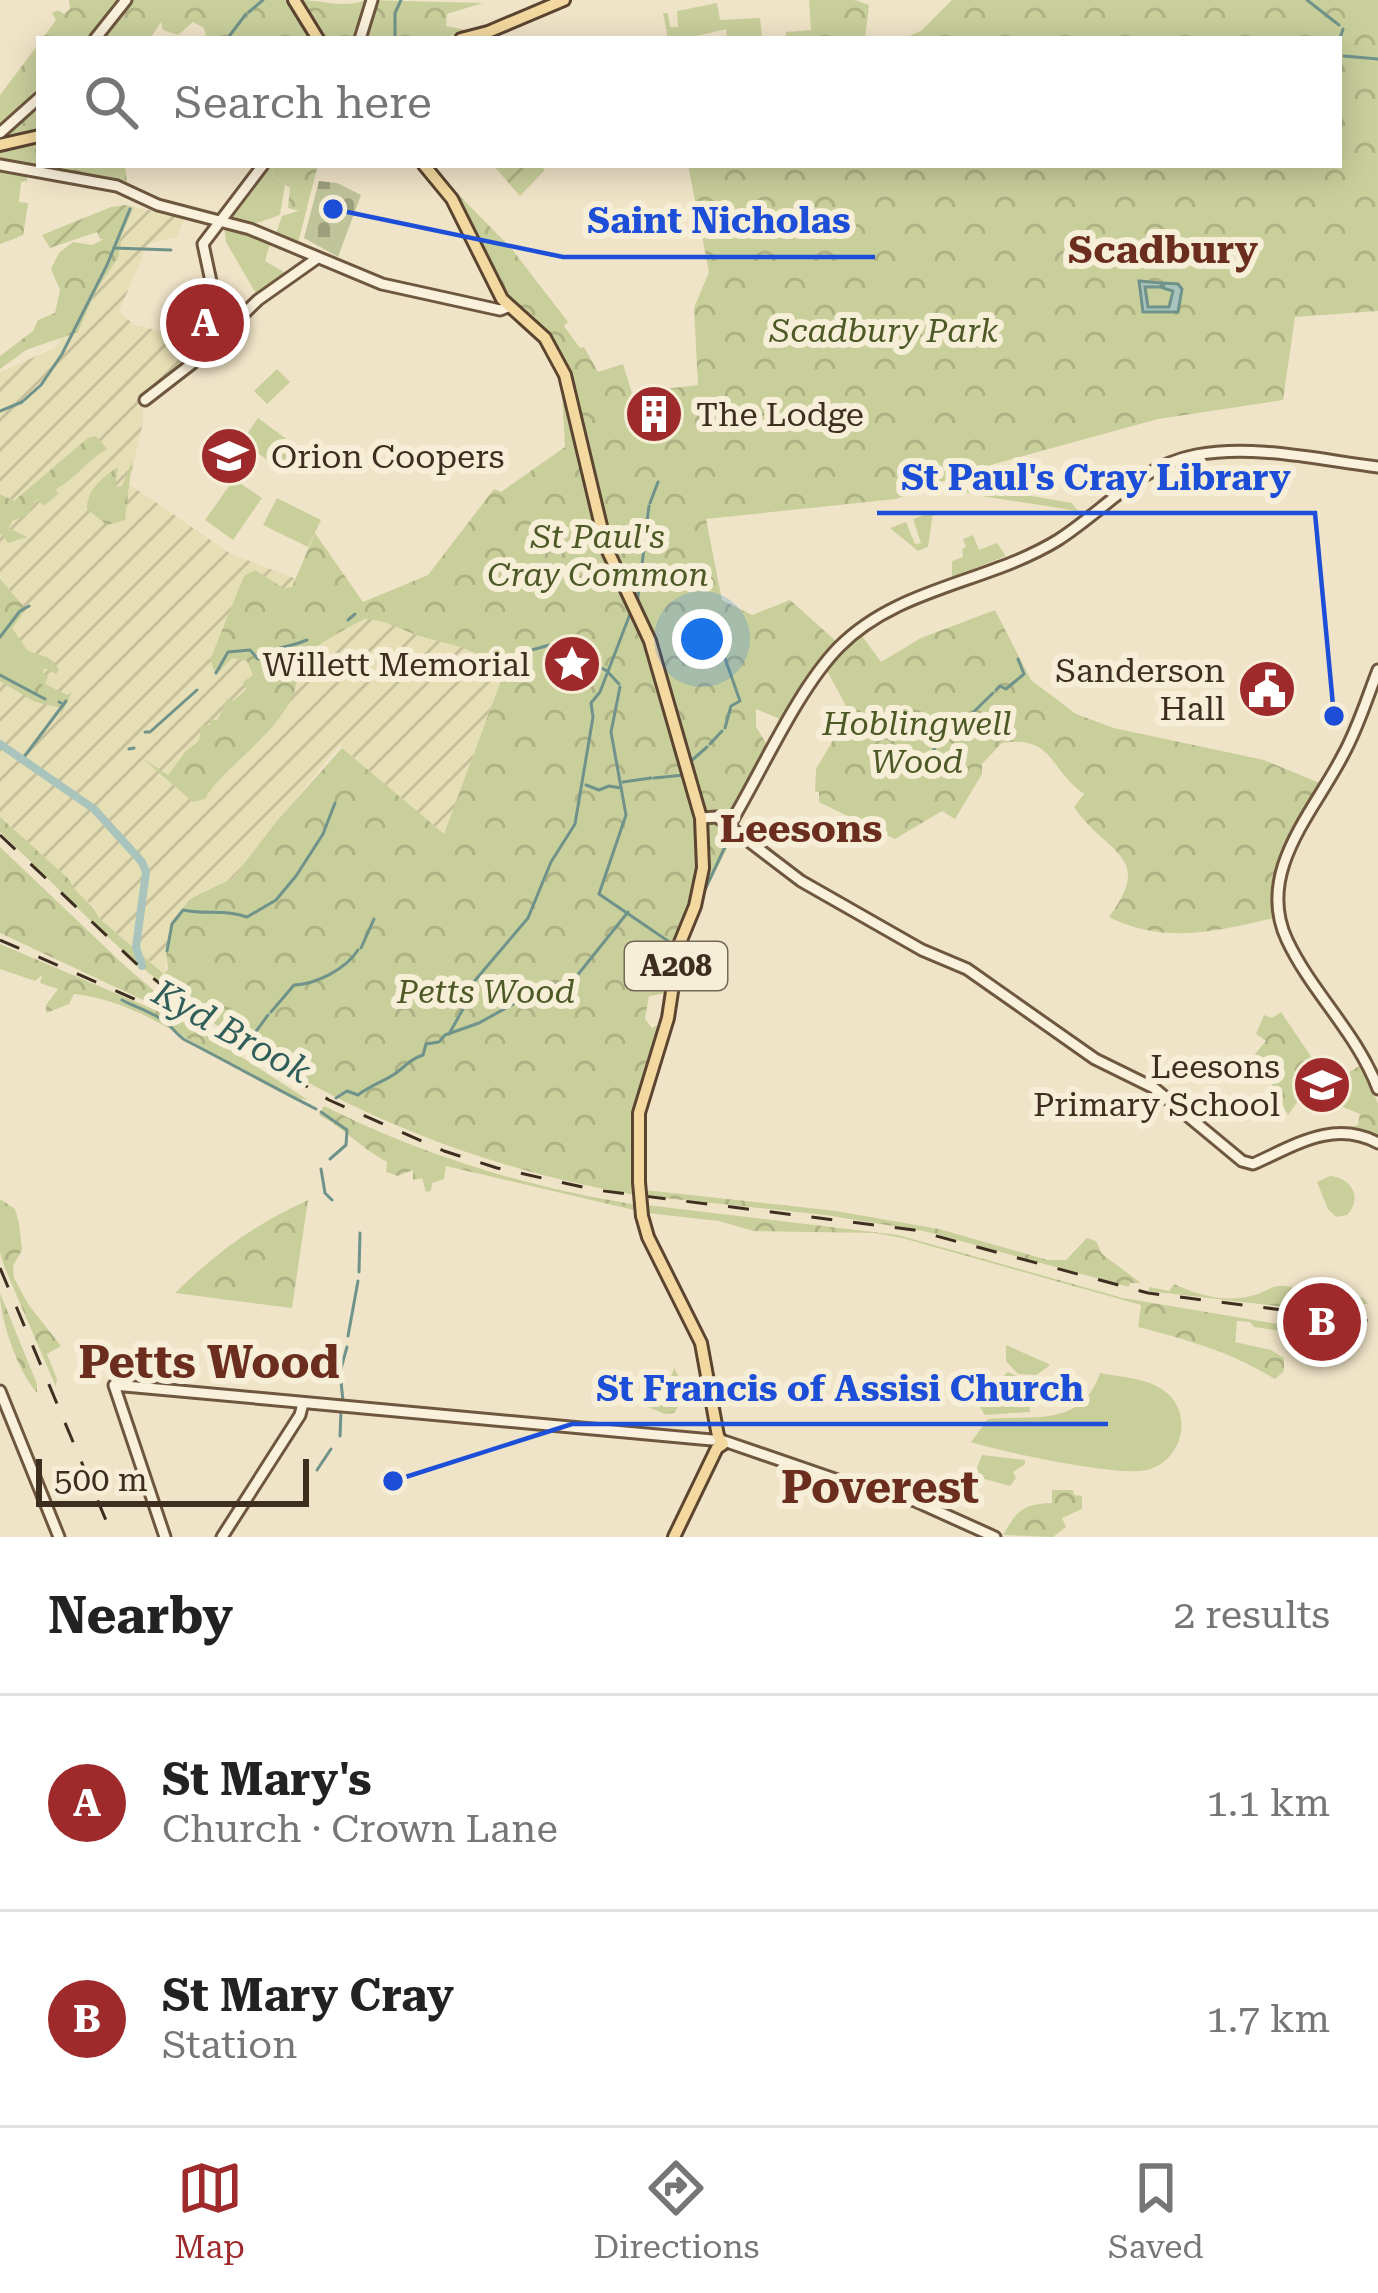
<!DOCTYPE html>
<html lang="en">
<head>
<meta charset="utf-8">
<style>
  :root { --surface:#fff; --page:#f2f2f2; --text:#222; --muted:#767676; --line:#e0e0e0; --accent:#9e2a2b }
  body { margin:0; font-family:"Roboto Serif",serif; background:var(--page); color:var(--text) }
  .scale { position:absolute; left:36px; bottom:30px; width:273px; box-sizing:border-box; padding-left:12px; border:6px solid #3d2e20; border-top:0; font-size:33px; line-height:42px; white-space:nowrap; color:#3d2e20; -webkit-text-stroke:9px #f7eed8; paint-order:stroke }
  .you { position:absolute; left:702px; top:639px; width:42px; height:42px; margin:-30px; border:9px solid #fff; border-radius:50%; background:#1a73e8; box-shadow:0 0 0 18px #1a73e833 }
  .badge { display:grid; place-items:center; width:78px; height:78px; border-radius:50%; background:var(--accent); color:#fff; font-size:39px; font-weight:700 }
  .pin { position:absolute; translate:-50% -50%; border:6px solid #fff; box-shadow:0 3px 12px #0006 }
  .list { margin:0; padding:0; list-style:none }
  h2 { display:flex; justify-content:space-between; align-items:center; height:156px; margin:0; padding:0 48px; font-size:51px }
  h2 small { font-size:39px; font-weight:400; color:var(--muted) }
  .list li { display:grid; grid-template-columns:78px 1fr auto; gap:36px; align-items:center; box-sizing:border-box; height:216px; padding:0 48px; border-top:3px solid var(--line) }
  .list b { display:block; font-size:45px; white-space:nowrap }
  .list p { margin:0; font-size:39px; white-space:nowrap; color:var(--muted) }
  .list em { font-size:39px; font-style:normal; color:var(--muted) }
  .icon { flex:none; width:66px; height:66px; fill:none; stroke:currentColor; stroke-width:2; stroke-linecap:round; stroke-linejoin:round }
  .map { position:relative; flex:none; width:1378px; height:1537px; overflow:hidden }
  .search { position:absolute; background:var(--surface); box-shadow:0 6px 30px #0003; left:36px; right:36px; top:36px; height:132px; display:flex; align-items:center; gap:30px; box-sizing:border-box; padding:0 42px; border-radius:0px; color:var(--muted); font-size:45px }
  .sheet { height:588px; background:var(--surface) }
  nav { display:flex; justify-content:space-around; align-items:center; box-sizing:border-box; height:168px; border-top:3px solid var(--line); background:var(--surface); font-size:33px; color:var(--muted) }
  nav a { display:grid; justify-items:center; gap:6px }
  nav .on { color:var(--accent) }
  .map>svg:first-child { display:block }
  .farmland { fill:url(#farmland-furrows) }
  .grass { fill:#c9cf9b }
  .forest { fill:url(#forest-crowns) }
  .cemetery { fill:url(#cemetery-stones) }
  .garden { fill:url(#garden-furrows) }
  .water { fill:#a9c4bc; stroke:#6f938a; stroke-width:3 }
  .lines { fill:none; stroke-linecap:round; stroke-linejoin:round }
  .stream { stroke:#6f938a; stroke-width:3 }
  .river { stroke:#a9c4bc; stroke-width:8 }
  .secondary-casing { stroke:#6f573f; stroke-width:15 }
  .primary-casing { stroke:#5b4430; stroke-width:16 }
  .secondary { stroke:#faf1dc; stroke-width:9 }
  .primary { stroke:#f3d9a0; stroke-width:10 }
  .rail { stroke:#3d2e20; stroke-width:3; stroke-dasharray:21 21; stroke-linecap:butt }
  .primary-bridge-casing { stroke:#5b4430; stroke-width:16; stroke-linecap:butt }
  .primary-bridge { stroke:#f3d9a0; stroke-width:10 }
  .labels { text-anchor:middle; stroke-width:12; stroke-linejoin:round; paint-order:stroke }
  .shield { fill:#f7eed8; stroke:#756857; stroke-width:3 }
  .shield-label { font-size:30px; font-weight:bold; fill:#3d2e20 }
  .park-label { font-size:33px; font-style:italic; fill:#4d5a26; stroke:#f7eed8 }
  .poi-label { font-size:33px; fill:#3d2e20; stroke:#f7eed8; text-anchor:end }
  .water-label { font-size:36px; font-style:italic; fill:#2f5d5a; stroke:#f7eed8 }
  .quarter-label { font-size:39px; font-weight:bold; fill:#6b2e1e; stroke:#f7eed8 }
  .district-label { font-size:45px; font-weight:bold; fill:#6b2e1e; stroke:#f7eed8 }
  .leader { fill:none; stroke:#1d4ed8; stroke-width:4.5 }
  .callout-dot { fill:#1d4ed8; stroke:#f7eed8; stroke-width:4.5 }
  .callout-label { font-size:36px; text-anchor:middle; font-weight:bold; fill:#1d4ed8; stroke:#f7eed8; stroke-width:12; stroke-linejoin:round; paint-order:stroke }
</style>
</head>
<body>
<div class="map">
<svg width="1378" height="1537" viewBox="0 0 1378 1537">
  <defs>
    <pattern id="farmland-furrows" width="10" height="10" patternUnits="userSpaceOnUse" patternTransform="scale(3)"><rect width="10" height="10" fill="#e6deb5"/><path d="M-1 1l2-2M0 10L10 0M9 11l2-2" fill="none" stroke="#c6bf9b"/></pattern>
    <pattern id="forest-crowns" width="20" height="18" patternUnits="userSpaceOnUse" patternTransform="scale(3)"><rect width="20" height="18" fill="#c9cf9b"/><path d="M2 6a3 3 0 1 1 6 0M12 15a3 3 0 1 1 6 0" fill="none" stroke="#aeb285"/></pattern>
    <pattern id="cemetery-stones" width="16" height="16" patternUnits="userSpaceOnUse" patternTransform="scale(3)"><rect width="16" height="16" fill="#bfc49a"/><path d="M2 7V4a2 2 0 0 1 4 0v3zM10 15v-3a2 2 0 0 1 4 0v3z" fill="#9ca07d"/></pattern>
    <pattern id="garden-furrows" width="10" height="10" patternUnits="userSpaceOnUse" patternTransform="scale(3)"><rect width="10" height="10" fill="#c9cf9b"/><path d="M-1 1l2-2M0 10L10 0M9 11l2-2" fill="none" stroke="#aeb285"/></pattern>
  </defs>
  <rect width="100%" height="100%" fill="#f0e4c8"/>
  <path class="farmland" d="M134,207L185,218L177,237L148,244L119,311L134,325L161,331L177,315L207,345L143,398V422L129,484L231,554L299,580L384,623L402,626L423,638L452,642L477,654L478,660L502,678L444,835L339,745L233,878L190,899L171,923L165,974L99,918L96,908L72,889L70,880L0,817V372L55,348L119,242Z"/>
  <g class="grass">
    <path d="M717,3L720,20L760,18L762,37L727,39L726,29L684,39H668L663,13H668L670,27H678L677,11Z"/>
    <path d="M266,165H274L272,176L285,185L280,215L248,226L231,220Z"/>
    <path d="M0,168L27,171V181L21,182L19,202L28,203L23,235L0,244Z"/>
    <path d="M307,208L297,246L275,236L282,216Z"/>
    <path d="M224,225L271,240L265,261L289,275L258,297L226,242Z"/>
    <path d="M277,369L290,382L267,404L254,391Z"/>
    <path d="M258,418L300,449L283,472L242,441Z"/>
    <path d="M1014,475L1024,477V482H1045L1046,493L990,485L958,496L956,490L987,478L989,481L999,478L1012,481Z"/>
    <path d="M234,479L262,498L233,540L205,520Z"/>
    <path d="M991,489L1072,503L1078,511L975,495Z"/>
    <path d="M277,498L321,520L308,547L263,525Z"/>
    <path d="M933,512L928,547L918,551L890,528L906,522L915,544L921,543L913,519Z"/>
    <path d="M973,535L979,550L997,543L1006,556L952,577V561L963,557L962,549L966,547L963,539Z"/>
    <path d="M12,628L27,650C42,658 50,653 59,670L56,674L44,668L43,673L48,676L45,684L67,695L72,692L59,719L62,708L35,702L0,681V645Z"/>
    <path d="M1330,1176C1352,1178 1363,1198 1347,1215L1336,1217L1328,1209L1317,1182Z"/>
    <path d="M1006,1345L1049,1364V1366L1036,1375L1018,1374L1006,1361Z"/>
    <path d="M1008,1372L1027,1381L1030,1412L985,1415L977,1403L994,1391L991,1387Z"/>
    <path d="M1100,1373C1121,1377 1146,1378 1163,1390C1195,1412 1183,1461 1147,1470C1120,1477 1002,1452 971,1442L988,1419C1036,1415 1082,1427 1100,1373Z"/>
    <path d="M982,1455L1025,1460V1464L1013,1472L1016,1478L1010,1486L974,1476Z"/>
    <path d="M950,1484L943,1508L899,1490L900,1485L919,1491Z"/>
  </g>
  <g class="forest">
    <path d="M69,0H293L315,39H207L204,28L193,22L178,35L163,30L161,22L150,39H42L56,20L52,13L58,10L64,14L70,9Z"/>
    <path d="M300,0C323,0 344,9 365,0L483,3L447,14L446,26L471,31L436,39H323Z"/>
    <path d="M809,0H855L869,5L865,39H786V32L811,30Z"/>
    <path d="M952,0H1378V311L1295,317L1283,400L1158,419L976,469L896,499L706,519L722,600L752,615L790,600L839,644L787,722L756,709V727L771,751L734,813L735,833L673,954L667,993L649,996L645,1019L652,1028L661,1023L636,1100L635,1195C457,1163 303,1098 161,983C104,938 53,882 0,832V817L70,880C75,896 93,901 99,918L164,974L168,969L166,951L171,923L190,899L233,878L276,822L342,748L444,834L502,678L478,660L477,654C460,646 447,643 430,639C408,634 389,620 365,619C347,627 308,650 296,663C308,718 224,762 205,799L193,802L142,758L168,775L186,751L199,741L201,726L210,725V718L217,721L228,698L233,701L246,690L243,682L253,675L247,661L232,658L216,675L210,660L244,576L255,570L283,588L292,587L315,533L363,602L428,575L494,489L501,492L565,447L561,377L502,288L450,193L454,190L511,248L568,322L564,326L580,348L584,347L598,372L623,364L632,393L698,385L694,308L709,272L688,165H1339V39H902L921,31Z"/>
    <path d="M39,43V90L31,95L39,105V165H125L127,183L0,162V95Z"/>
    <path d="M274,165H318L302,226L300,211L288,208L290,188L272,176Z"/>
    <path d="M28,203L23,235L0,244L11,215L18,211L16,205Z"/>
    <path d="M104,239L121,242L118,258L95,292L78,332L26,350L0,369V356L33,331L38,320L55,313L60,290L51,269L59,253L73,242L92,245Z"/>
    <path d="M96,436L107,449C87,460 76,479 56,489L58,494L44,506L37,499L27,515L12,521L9,528L27,537L8,543L0,533V494L14,501L88,438Z"/>
    <path d="M132,461L125,520L107,525L87,509C87,489 102,478 118,467L115,487L122,486Z"/>
    <path d="M0,579L26,609L0,645Z"/>
    <path d="M995,610L1031,680L1076,714L1114,728L1264,760L1322,784C1294,832 1272,860 1274,918C1215,931 1165,945 1109,917C1155,855 1107,855 1074,807L1084,794C1050,771 1054,735 1002,743L982,764V774L955,819L942,811L895,839L819,802V792H815L816,769L846,718L845,704L826,669L862,636L881,662L921,638Z"/>
    <path d="M0,671L8,679L40,680L47,698H58L65,706L63,709L0,679Z"/>
    <path d="M0,847L123,964L190,1022L0,933Z"/>
    <path d="M0,944L195,1027L308,1100C291,1098 279,1090 264,1083C203,1053 143,1001 74,994L69,1004L46,1013V1005L58,989L40,983L42,975L35,981L0,969Z"/>
    <path d="M1281,1012L1318,1067L1315,1078L1288,1115L1255,1054L1266,1041L1256,1034L1264,1015L1272,1018Z"/>
    <path d="M1363,1064L1378,1104V1138L1342,1129L1358,1125L1360,1114L1338,1105L1353,1088L1348,1083L1349,1072Z"/>
    <path d="M324,1106C424,1156 526,1187 637,1205L638,1211L446,1166L444,1179L432,1183L431,1191L426,1192L422,1178L413,1180V1170L398,1176L386,1172L387,1162C362,1149 344,1128 319,1115Z"/>
    <path d="M645,1190L836,1211L939,1229L1048,1260H1066L1087,1238L1096,1241L1102,1254L1141,1283H1130L1129,1287L924,1231L825,1215L645,1196Z"/>
    <path d="M0,1199L15,1209L19,1223L22,1250L13,1266L14,1278L28,1304L61,1346L47,1354L57,1379L56,1387L4,1266L0,1252Z"/>
    <path d="M308,1200L292,1308L175,1293C215,1253 257,1223 308,1200Z"/>
    <path d="M646,1205L898,1235L1123,1298L1331,1333L1333,1338L1340,1340L1254,1327L1250,1322L1237,1321L1235,1342L1271,1350L1284,1358V1371L1275,1379C1231,1352 1188,1340 1138,1327L1141,1305L902,1238L875,1233L753,1231L719,1221L647,1213Z"/>
    <path d="M1174,1284C1200,1296 1229,1304 1258,1294C1268,1290 1273,1285 1284,1286C1314,1288 1336,1317 1362,1297L1368,1304H1361L1352,1315L1148,1291L1150,1287L1169,1291Z"/>
    <path d="M0,1293L37,1384V1393C18,1372 0,1320 0,1293Z"/>
    <path d="M674,1368L683,1383L680,1404L674,1413L665,1414L638,1403L659,1381L668,1386Z"/>
    <path d="M1052,1490H1073L1074,1495L1082,1496V1509L1062,1518L1066,1527L1053,1537L1003,1535C1017,1511 1022,1504 1052,1503Z"/>
  </g>
  <g class="cemetery">
    <path d="M319,181L337,183L361,195L338,257L304,238Z"/>
    <path d="M211,298L217,331L207,345L181,319Z"/>
  </g>
  <g class="garden">
    <path d="M493,165H540L545,170L520,196Z"/>
    <path d="M125,205L134,207L119,241L100,239L97,232L50,248L42,235L111,207Z"/>
  </g>
  <path class="water" d="M1139,281L1162,283L1161,287H1145L1148,307H1169L1173,291L1163,288L1164,283L1178,284L1182,289L1178,312H1143Z"/>
  <g class="lines">
    <g class="stream">
      <path d="M1307,0L1339,25"/>
      <path d="M249,12L263,0"/>
      <path d="M227,39L246,14"/>
      <path d="M395,39V13L401,0"/>
      <path d="M1339,41L1343,29"/>
      <path d="M1344,56L1378,59"/>
      <path d="M114,248L171,250"/>
      <path d="M0,411L22,402L41,385L62,354L107,265L130,209"/>
      <path d="M650,503L658,482"/>
      <path d="M645,537L649,506"/>
      <path d="M637,604L645,541"/>
      <path d="M348,620L355,614"/>
      <path d="M0,637L20,611L29,606"/>
      <path d="M720,644L740,701L731,706L725,728"/>
      <path d="M517,654L557,643L607,671L619,684"/>
      <path d="M216,673L228,652L250,650L258,659C282,643 286,649 307,640"/>
      <path d="M0,675L45,699"/>
      <path d="M620,687L611,732L626,815L599,894L668,941"/>
      <path d="M996,690L1000,686L1006,689L1024,674L1018,659"/>
      <path d="M59,702L61,703"/>
      <path d="M145,732H150L197,690"/>
      <path d="M710,744L722,731"/>
      <path d="M129,749L134,748"/>
      <path d="M929,759L941,736L952,733L993,693"/>
      <path d="M21,761L66,701"/>
      <path d="M691,761L707,747"/>
      <path d="M926,763L928,761"/>
      <path d="M654,778L684,775"/>
      <path d="M623,782L651,778"/>
      <path d="M586,785L599,790L609,786L621,788"/>
      <path d="M702,896L731,834"/>
      <path d="M361,948L374,919"/>
      <path d="M167,951L172,924L183,910C207,915 224,909 247,917L276,900L296,876L323,834L335,803"/>
      <path d="M140,960L142,959"/>
      <path d="M122,1000C135,1007 152,1012 164,1021C172,1026 176,1035 185,1040C228,1062 272,1087 316,1109"/>
      <path d="M271,1012L294,985C316,984 345,970 358,950"/>
      <path d="M254,1034L268,1015"/>
      <path d="M449,1034L463,1009L466,991L528,918L551,862L575,824L593,717L591,703L600,692L632,609"/>
      <path d="M241,1040L252,1037"/>
      <path d="M336,1098L347,1091L358,1095C371,1085 385,1081 396,1073C407,1065 410,1059 423,1055L426,1044L439,1042L445,1035L479,1023L535,992L576,977L628,912"/>
      <path d="M321,1112L347,1130L346,1145L330,1159"/>
      <path d="M321,1169L325,1193L332,1200"/>
      <path d="M359,1272L360,1233"/>
      <path d="M348,1336L358,1281"/>
      <path d="M343,1401L340,1372L347,1347"/>
      <path d="M340,1436L341,1411"/>
      <path d="M317,1470L331,1449"/>
    </g>
    <path class="river" d="M0,744L94,809L142,862L146,872L136,947L142,966"/>
    <g class="secondary-casing">
      <g id="secondary">
        <path d="M95,39L126,0"/>
        <path d="M360,39L372,0"/>
        <path d="M0,133L39,98"/>
        <path d="M0,165L117,186L158,205L250,229L382,284L500,310L508,307"/>
        <path d="M222,333L203,244L263,165"/>
        <path d="M145,400L194,362L258,300L316,259"/>
        <path d="M1378,670C1367,698 1358,728 1343,755C1314,812 1255,872 1287,940C1312,993 1357,1033 1378,1089"/>
        <path d="M701,818L717,817L801,881L922,950L967,969L1095,1059L1154,1088L1242,1161L1253,1164C1294,1146 1333,1119 1378,1143"/>
        <path d="M729,826C761,773 797,690 839,647C898,587 988,583 1058,540C1105,510 1139,466 1196,455C1254,444 1320,460 1378,467"/>
        <path d="M0,1391L59,1537"/>
        <path d="M724,1441L861,1488L915,1501L995,1537"/>
        <path d="M165,1537L114,1385L712,1440"/>
        <path d="M222,1537L300,1415L303,1403"/>
      </g>
    </g>
    <g class="primary-casing">
      <g id="primary">
        <path d="M294,0L318,39"/>
        <path d="M461,39L488,32L564,0"/>
        <path d="M0,145L39,136"/>
        <path d="M424,165L452,199L502,299L545,338L565,375L606,547L650,641L701,818L703,868L695,906L679,945L668,1018L639,1113V1182"/>
        <path d="M642,1216L648,1237L701,1343L718,1436"/>
        <path d="M674,1537L717,1448L723,1444L718,1436"/>
      </g>
    </g>
    <use href="#secondary" class="secondary"/>
    <use href="#primary" class="primary"/>
    <g class="rail">
      <path d="M0,835L144,971L228,1038L329,1100L444,1151L497,1168L596,1190L914,1230L1148,1293L1378,1322"/>
      <path d="M0,940L187,1022"/>
      <path d="M0,1268L113,1537"/>
    </g>
    <g class="primary-bridge-casing">
      <path id="primary-bridge" d="M639,1182L642,1216"/>
    </g>
    <use href="#primary-bridge" class="primary-bridge"/>
  </g>
  <defs>
    <g id="building-disc" transform="scale(3)"><circle r="9.5" fill="#9e2a2b" stroke="#f7eed8"/><path d="M-4-6H4V6H1V3H-1V6H-4ZM-2.5-4.3h1.7v1.8h-1.7ZM.8-4.3h1.7v1.8H.8ZM-2.5-1h1.7V.8h-1.7ZM.8-1h1.7V.8H.8Z" fill="#fff"/></g>
    <g id="school-disc" transform="scale(3)"><circle r="9.5" fill="#9e2a2b" stroke="#f7eed8"/><path d="M0-5L7-2L0 1L-7-2ZM-4 1L0 2.5L4 1V4Q0 6-4 4Z" fill="#fff"/></g>
    <g id="sight-disc" transform="scale(3)"><circle r="9.5" fill="#9e2a2b" stroke="#f7eed8"/><path d="M0-6L1.8-2.2L6-1.7L2.9 1.2L3.7 5.4L0 3.3L-3.7 5.4L-2.9 1.2L-6-1.7L-1.8-2.2Z" fill="#fff"/></g>
    <g id="civic-disc" transform="scale(3)"><circle r="9.5" fill="#9e2a2b" stroke="#f7eed8"/><path d="M-.6-6.5H3V-4.5H.6V-3L4-1V1h2V6H-6V1h2V-1L-.6-3ZM-1.2 2.5V6h2.4V2.5Z" fill="#fff"/></g>
  </defs>
  <g fill-rule="evenodd">
    <use href="#building-disc" x="654" y="414"/>
    <use href="#school-disc" x="229" y="456"/>
    <use href="#sight-disc" x="572" y="664"/>
    <use href="#civic-disc" x="1267" y="689"/>
    <use href="#school-disc" x="1322" y="1085"/>
  </g>
  <g class="labels">
    <rect class="shield" x="625" y="942" width="102" height="48" rx="9"/>
    <g class="shield-label">
      <text x="676" y="976">A208</text>
    </g>
    <g class="park-label">
      <text x="884" y="342">Scadbury Park</text>
      <text x="598" y="548">St Paul's<tspan x="598" dy="38">Cray Common</tspan></text>
      <text x="917" y="735">Hoblingwell<tspan x="917" dy="38">Wood</tspan></text>
      <text x="486" y="1003">Petts Wood</text>
    </g>
    <g class="poi-label">
      <text x="696" y="426" text-anchor="start">The Lodge</text>
      <text x="271" y="468" text-anchor="start">Orion Coopers</text>
      <text x="530" y="676">Willett Memorial</text>
      <text x="1225" y="682">Sanderson<tspan x="1225" dy="38">Hall</tspan></text>
      <text x="1280" y="1078">Leesons<tspan x="1280" dy="38">Primary School</tspan></text>
    </g>
    <g class="water-label">
      <text transform="translate(232 1031) rotate(29)" y="13">Kyd Brook</text>
    </g>
    <g class="quarter-label">
      <text x="1163" y="263">Scadbury</text>
      <text x="801" y="842">Leesons</text>
    </g>
    <g class="district-label">
      <text x="209" y="1378">Petts Wood</text>
      <text x="880" y="1503">Poverest</text>
    </g>
  </g>
  <path class="leader" d="M333 209L563 257H875M1334 716L1315 513H877M393 1481L572 1424H1108"/>
  <g class="callout-dot">
    <circle cx="333" cy="209" r="12"/>
    <circle cx="1334" cy="716" r="12"/>
    <circle cx="393" cy="1481" r="12"/>
  </g>
  <g class="callout-label">
    <text x="719" y="233">Saint Nicholas</text>
    <text x="1096" y="490">St Paul's Cray Library</text>
    <text x="840" y="1401">St Francis of Assisi Church</text>
  </g>
</svg>
<div class="scale">500 m</div>
<div class="you"></div>
<div class="pin badge" style="left:205px;top:323px">A</div>
<div class="pin badge" style="left:1322px;top:1322px">B</div>
<div class="search"><svg class="icon" aria-label="search" viewBox="0 0 24 24"><circle cx="10" cy="10" r="6"/><path d="M15 15l6 6"/></svg>Search here</div>
</div>
<section class="sheet">
<h2>Nearby<small>2 results</small></h2>
<ul class="list">
<li><span class="badge">A</span><div><b>St Mary's</b><p>Church · Crown Lane</p></div><em>1.1 km</em></li>
<li><span class="badge">B</span><div><b>St Mary Cray</b><p>Station</p></div><em>1.7 km</em></li>
</ul>
</section>
<nav>
<a class="on"><svg class="icon" aria-label="map" viewBox="0 0 24 24"><path d="M3 6l6-2 6 2 6-2v14l-6 2-6-2-6 2zM9 4v14M15 6v14"/></svg>Map</a>
<a><svg class="icon" aria-label="directions" viewBox="0 0 24 24"><path d="M12 3l9 9-9 9-9-9zM9 14v-3h6M13 9l2 2-2 2"/></svg>Directions</a>
<a><svg class="icon" aria-label="saved" viewBox="0 0 24 24"><path d="M7 4h10v16l-5-4-5 4z"/></svg>Saved</a>
</nav>
</body>
</html>
